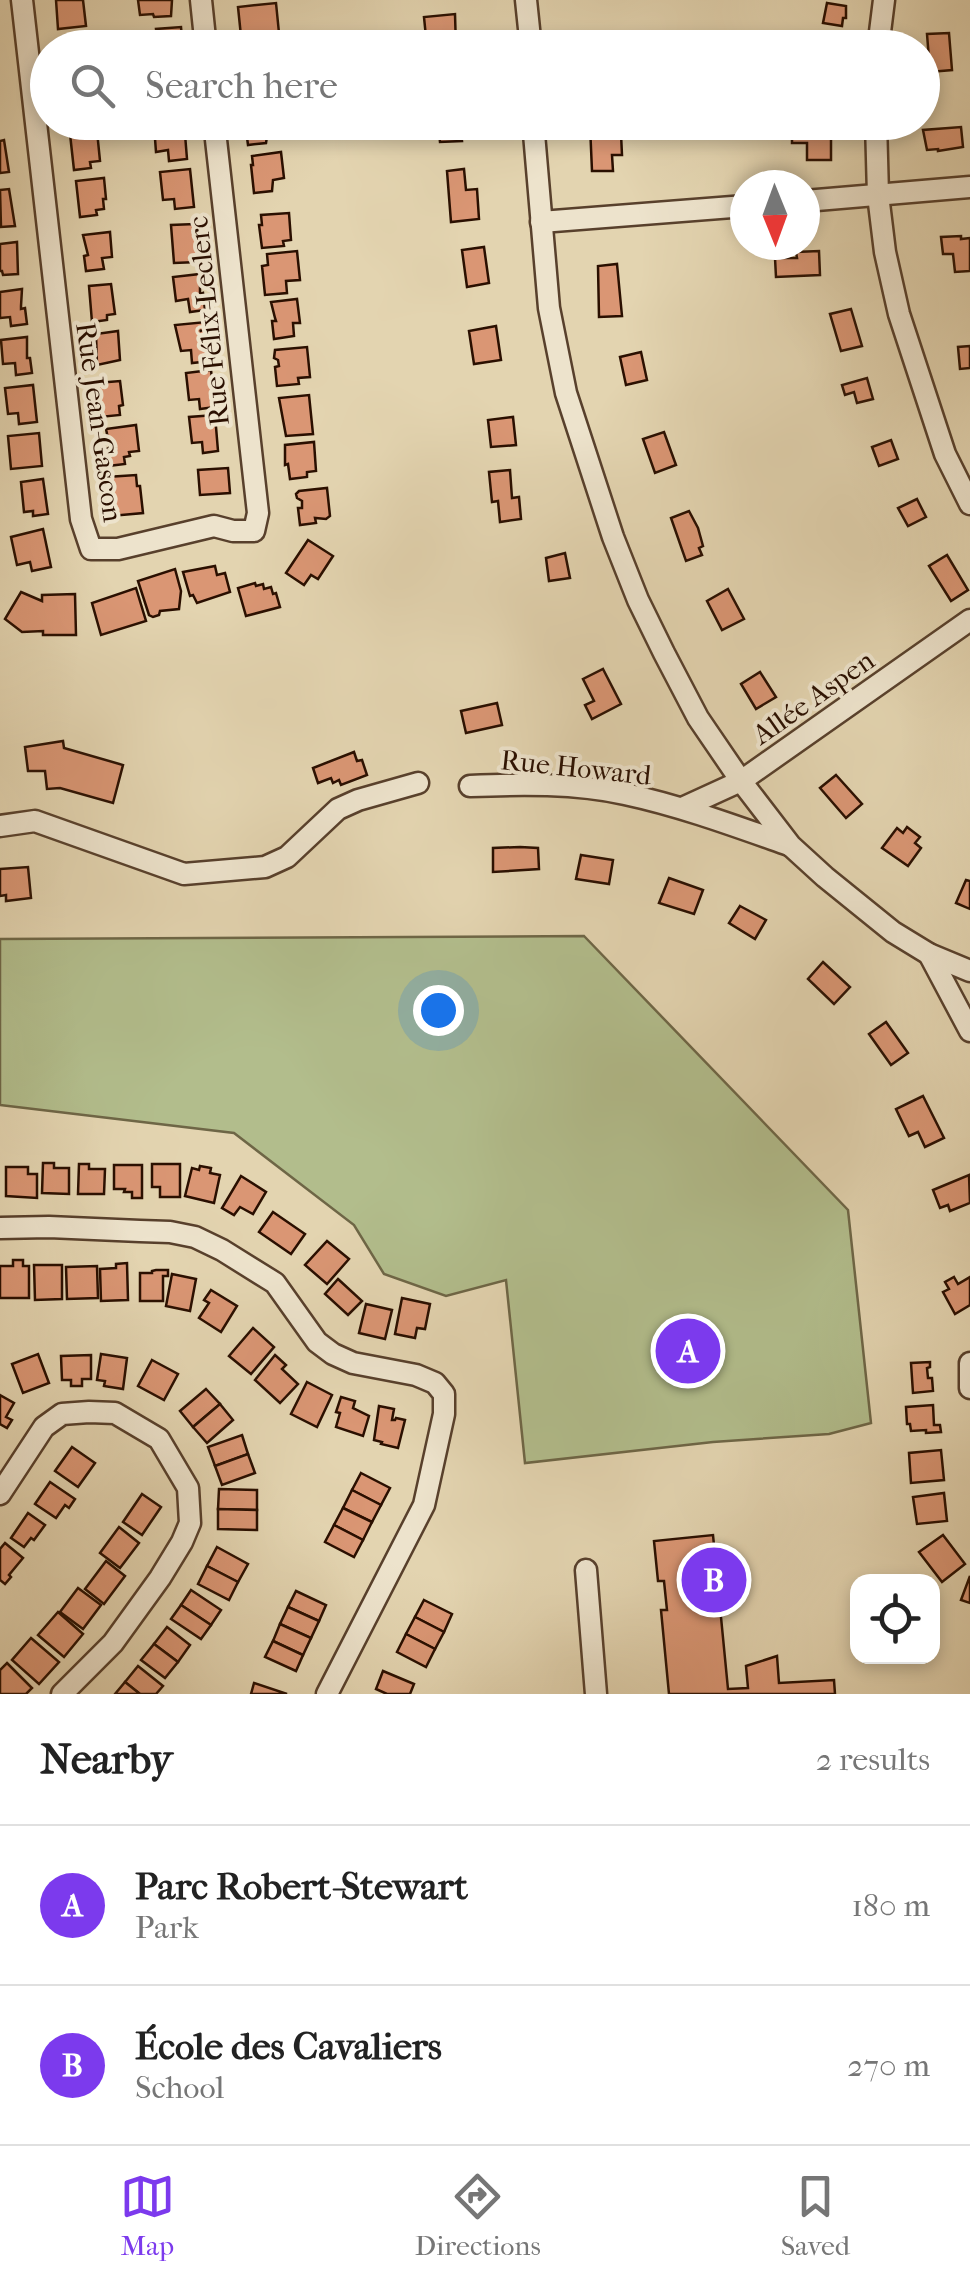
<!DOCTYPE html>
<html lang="en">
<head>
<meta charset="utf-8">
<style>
  :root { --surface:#fff; --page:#f6f6f6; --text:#222; --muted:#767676; --line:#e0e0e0; --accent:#7c3aed }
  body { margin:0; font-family:"IM FELL French Canon",serif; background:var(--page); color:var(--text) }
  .controls { position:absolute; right:30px; bottom:30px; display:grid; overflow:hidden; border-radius:20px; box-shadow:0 5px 15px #0003 }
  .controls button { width:90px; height:90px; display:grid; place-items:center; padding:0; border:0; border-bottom:2px solid var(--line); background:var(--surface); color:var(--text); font:50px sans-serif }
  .compass { position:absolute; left:730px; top:170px; width:90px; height:90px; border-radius:50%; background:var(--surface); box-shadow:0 5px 15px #0003; rotate:179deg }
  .you { position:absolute; left:438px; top:1010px; width:35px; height:35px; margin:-25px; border:8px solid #fff; border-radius:50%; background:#1a73e8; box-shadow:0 0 0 15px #1a73e833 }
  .badge { display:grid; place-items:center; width:65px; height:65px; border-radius:50%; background:var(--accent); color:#fff; font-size:32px; font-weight:700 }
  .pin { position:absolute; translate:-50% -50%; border:5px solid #fff; box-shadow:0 2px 10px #0006 }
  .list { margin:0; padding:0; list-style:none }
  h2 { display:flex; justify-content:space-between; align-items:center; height:130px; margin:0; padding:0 40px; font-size:42px }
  h2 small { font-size:32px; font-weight:400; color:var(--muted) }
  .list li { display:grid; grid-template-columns:65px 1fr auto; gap:30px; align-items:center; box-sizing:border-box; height:160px; padding:0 40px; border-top:2px solid var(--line) }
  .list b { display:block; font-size:38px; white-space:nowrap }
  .list p { margin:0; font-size:32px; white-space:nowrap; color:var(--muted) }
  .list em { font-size:32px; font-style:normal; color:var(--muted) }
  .icon { flex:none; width:55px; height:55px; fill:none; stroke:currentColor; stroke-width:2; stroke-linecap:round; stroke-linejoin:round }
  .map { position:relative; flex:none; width:970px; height:1694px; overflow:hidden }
  .search { position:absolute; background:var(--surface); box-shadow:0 5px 15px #0003; left:30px; right:30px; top:30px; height:110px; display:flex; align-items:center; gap:25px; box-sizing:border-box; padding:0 35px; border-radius:55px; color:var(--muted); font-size:38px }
  .sheet { height:450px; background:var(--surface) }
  nav { display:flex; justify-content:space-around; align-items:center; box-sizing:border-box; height:140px; border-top:2px solid var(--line); background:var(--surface); font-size:28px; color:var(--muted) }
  nav a { display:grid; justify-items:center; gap:5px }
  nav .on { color:var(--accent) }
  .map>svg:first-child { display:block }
  .green { fill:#b2bd8c; stroke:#6e6646; stroke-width:2.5 }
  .building { fill:#da9674; stroke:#2a0f00; stroke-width:2.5 }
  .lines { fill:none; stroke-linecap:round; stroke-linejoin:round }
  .minor-casing { stroke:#58402c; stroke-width:25 }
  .minor { stroke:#ede3cc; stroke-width:20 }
  .labels { text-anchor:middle; stroke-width:8; stroke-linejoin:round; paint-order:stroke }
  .street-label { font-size:28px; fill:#2a0f00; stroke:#ede3cc }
</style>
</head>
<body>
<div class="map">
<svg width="970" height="1694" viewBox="0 0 970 1694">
  <rect width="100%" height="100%" fill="#e3d4b0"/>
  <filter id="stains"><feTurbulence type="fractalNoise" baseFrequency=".002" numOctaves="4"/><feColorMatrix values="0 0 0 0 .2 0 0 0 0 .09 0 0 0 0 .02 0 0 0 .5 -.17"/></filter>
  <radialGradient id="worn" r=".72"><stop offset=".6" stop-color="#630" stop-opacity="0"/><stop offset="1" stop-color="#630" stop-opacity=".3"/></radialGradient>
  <path class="green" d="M584,936L848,1210L871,1423L829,1434L713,1442L525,1463L506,1280L446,1296L384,1274L354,1225L234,1133L0,1105V939Z"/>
  <g class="building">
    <path d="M56,0H83L86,26L58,29Z"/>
    <path d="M138,0H172L171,16L154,17L153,14L140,15Z"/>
    <path d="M276,3L280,43L242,46L238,7Z"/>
    <path d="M827,3L846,6V18H843L842,26L823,23Z"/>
    <path d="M455,14L456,48H431L430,37H426L424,17Z"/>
    <path d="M181,27L182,38H178L179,48H149L158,46L156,29Z"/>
    <path d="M949,33L952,70L930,72L927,34Z"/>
    <path d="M84,37L85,48H62L61,40Z"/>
    <path d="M184,122L187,159L169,161L168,150L156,152L154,125Z"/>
    <path d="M245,122H280L281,129L268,130L266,143L248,145Z"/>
    <path d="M438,122H460L462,141L440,142Z"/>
    <path d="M590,125H612V134H621L622,155H612L613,171H592Z"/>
    <path d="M961,127L963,147L938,151V149L927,150L923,130Z"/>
    <path d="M831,129V160H807V143H792V130Z"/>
    <path d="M97,131L100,161L90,162L91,168L74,170L70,134Z"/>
    <path d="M4,140L9,172L0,173V141Z"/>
    <path d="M281,152L284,178L273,180L272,191L254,193L251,165H253L252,156Z"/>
    <path d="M190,169L194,207L175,209L174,199L163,200L160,172Z"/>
    <path d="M464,169L466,190L477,189L479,219L451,222L447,171Z"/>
    <path d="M104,178L106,199H103L104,209L96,210L97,215L80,217L76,181Z"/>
    <path d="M9,189L15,226L1,227L0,190Z"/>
    <path d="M289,213L291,240L283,241L284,246L262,248L259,225H262L261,215Z"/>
    <path d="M195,224L198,262L174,263L171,225Z"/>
    <path d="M110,232L112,257L102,258L104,269L86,271L84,256L88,255L83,235Z"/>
    <path d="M961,236V239L970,238V271L955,272L953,254H943L941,237Z"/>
    <path d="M17,242L18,274L3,275L2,271H0V244Z"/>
    <path d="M484,247L489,283L467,287L462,250Z"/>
    <path d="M297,251L300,280L286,281L287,293L265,295L262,266L268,265L267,254Z"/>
    <path d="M819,251L820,275L776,277L775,258H797L796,252Z"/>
    <path d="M617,264L622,316L599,317L598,266Z"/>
    <path d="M200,274V294L203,293L205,310L190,312L188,299L176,301L173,277Z"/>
    <path d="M111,284L115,314L107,315V320L92,322L89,286Z"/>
    <path d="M22,289L21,306V309L25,308L27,324L11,326L10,317L0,318V292Z"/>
    <path d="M297,299L300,323H293L294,336L274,339L272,321H276L275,318L271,302Z"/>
    <path d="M851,309L862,346L841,351L830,314Z"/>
    <path d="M206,322L211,361L192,363L191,350L181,351L175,325Z"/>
    <path d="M496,326L501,360L474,364L469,331Z"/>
    <path d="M118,331L120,360L97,365L96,334Z"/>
    <path d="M27,337V358H30L32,373L16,375L15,363L3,364L1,340Z"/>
    <path d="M970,346V368L960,369L958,347Z"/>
    <path d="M307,347L310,377L298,378L299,384L277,386L275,367L279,366L278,360L274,358L275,350Z"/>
    <path d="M641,352L647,380L626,385L620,357Z"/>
    <path d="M211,370L215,407L200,409L199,399L189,400L186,373Z"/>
    <path d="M867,378L873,399L857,403L854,392L845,395L842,385Z"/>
    <path d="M120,381L123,405L119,406L120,415L100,417L97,383Z"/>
    <path d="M33,385L37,422L19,424L18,413L8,414L5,388Z"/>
    <path d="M309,395L313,434L286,436L279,398Z"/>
    <path d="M215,415L218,451L203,453L202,442L192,443L189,417Z"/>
    <path d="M513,417L516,445L491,447L488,420Z"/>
    <path d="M136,425L139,451L129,452L130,456L124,457L125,464L108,466L106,449L110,448L106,429Z"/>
    <path d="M664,432L676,465L655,473L643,439Z"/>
    <path d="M39,433L42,466L11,469L8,436Z"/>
    <path d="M891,440L898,459L879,466L872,447Z"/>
    <path d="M314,442L316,471L307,472V477L290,479L288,464L285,465V445Z"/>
    <path d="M228,468L230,493L200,495L198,470Z"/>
    <path d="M510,470L512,498L519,497L521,519L500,522L498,501L492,502L489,472Z"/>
    <path d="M136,475L137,486H140L143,513L111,516L107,477Z"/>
    <path d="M43,479L48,514L33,516V511L24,512L21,482Z"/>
    <path d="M327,488L330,516L326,519L315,518L316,523L300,525L298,508H302V501L297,498L296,494L299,491Z"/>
    <path d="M917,499L926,517L908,526L898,508Z"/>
    <path d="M689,511L698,528L703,546L699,548L702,555L686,561L671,518Z"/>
    <path d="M43,529L51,567L32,571L30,562L17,565L11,537Z"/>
    <path d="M308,540L333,556L318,579L311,575L304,585L286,573Z"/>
    <path d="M565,553L570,578L549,581L546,558Z"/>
    <path d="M947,555L968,590L951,601L929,566Z"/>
    <path d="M215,566L217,575L225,573L230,592L197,603L193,595L190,596L183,572Z"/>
    <path d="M175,569L181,591L179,609L160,611L159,615L153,617L149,615L138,581Z"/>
    <path d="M255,583L256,586L263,584L264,589L271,587L273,594L276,593L280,607L246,616L238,588Z"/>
    <path d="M136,588L146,621L101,635L92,603Z"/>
    <path d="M728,589L744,619L722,630L707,601Z"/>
    <path d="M21,592L42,601V595L75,594L76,635H43V631L22,632L5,619Z"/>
    <path d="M603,669L621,704L592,719L585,705L594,701L583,679Z"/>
    <path d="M760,672L776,697L756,709L741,684Z"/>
    <path d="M497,703L502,725L466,733L461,711Z"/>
    <path d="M63,741L64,748L123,765L113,803L60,788L47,789L45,771H28L25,747Z"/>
    <path d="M354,752L357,761L362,760L367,775L341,785L339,780L333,783L331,778L318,783L313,768Z"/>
    <path d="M836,775L862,804L846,818L820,788Z"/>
    <path d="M907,827L920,837L915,843L921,848L908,866L882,848L897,828L903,833Z"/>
    <path d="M520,847L538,848L539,869L493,872V848Z"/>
    <path d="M581,855L613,860L609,884L576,879Z"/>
    <path d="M28,867L31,898L6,901V895L0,896V869Z"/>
    <path d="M669,878L703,890L694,914L659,903Z"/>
    <path d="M966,880L970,881V909L956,903Z"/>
    <path d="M740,906L766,920L755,939L729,923Z"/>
    <path d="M823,962L850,987L834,1004L808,979Z"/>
    <path d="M886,1022L908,1053L891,1065L869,1034Z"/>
    <path d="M923,1096L944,1138L925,1147L918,1132L909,1136L896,1109Z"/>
    <path d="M43,1163H54V1168H69V1194L42,1193Z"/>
    <path d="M79,1164H89V1169H105L104,1194H78Z"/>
    <path d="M152,1164H180V1197H160V1187H152Z"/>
    <path d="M114,1165H142V1198H132V1192H124L125,1189H114Z"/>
    <path d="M200,1166L211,1168L210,1173L220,1175L214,1203L185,1196L192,1168L199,1170Z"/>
    <path d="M6,1167H28V1174H37V1198L6,1196Z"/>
    <path d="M969,1175L970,1203L950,1211L948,1205L940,1208L933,1190Z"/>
    <path d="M241,1176L266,1192L253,1214L240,1207L234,1215L222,1208Z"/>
    <path d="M273,1212L305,1234L291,1254L259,1232Z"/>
    <path d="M327,1241L349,1259L327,1284L305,1265Z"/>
    <path d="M13,1260H23V1266H29V1298H0V1266H13Z"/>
    <path d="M127,1263L128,1300L101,1301L100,1269L116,1268V1264Z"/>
    <path d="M34,1265H62V1299L35,1300Z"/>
    <path d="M97,1266L98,1298L67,1299L66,1267Z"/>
    <path d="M156,1270H168V1276H163V1301H140V1273H152V1271Z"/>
    <path d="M172,1274L196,1279L190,1311L166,1306Z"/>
    <path d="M954,1277L958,1284L970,1277V1305L955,1314L943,1292L949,1289L945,1282Z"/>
    <path d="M338,1279L362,1301L348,1315L325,1294Z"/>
    <path d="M211,1290L237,1306L221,1332L199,1318L209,1303L204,1300Z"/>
    <path d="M402,1298L430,1304L425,1329L417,1328L415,1338L395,1334Z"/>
    <path d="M366,1304L392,1310L385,1339L359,1333Z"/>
    <path d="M253,1328L274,1347L251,1374L229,1356Z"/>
    <path d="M38,1354L49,1383L23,1393L12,1364Z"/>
    <path d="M101,1354L127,1358L123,1389L104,1386L105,1381L97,1380Z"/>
    <path d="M91,1355V1379H82V1386H71V1380H62L61,1356Z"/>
    <path d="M275,1355L286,1365L282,1369L298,1384L280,1403L255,1380Z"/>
    <path d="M152,1360L178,1374L164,1400L138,1386Z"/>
    <path d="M930,1362V1367L927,1368L928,1378H932L933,1391L913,1393L911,1363Z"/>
    <path d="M307,1382L332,1395L317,1427L291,1414Z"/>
    <path d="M206,1389L220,1404L193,1427L180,1411Z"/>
    <path d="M0,1395L14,1403L6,1417L12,1420L7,1428L0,1424Z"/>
    <path d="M341,1397L355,1401L353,1408L369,1416L363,1436L336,1427L340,1413L336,1412Z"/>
    <path d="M220,1404L233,1420L207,1443L193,1427Z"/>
    <path d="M933,1405L934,1425H940L941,1432L926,1433V1430L911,1431L910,1424H907L906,1407Z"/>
    <path d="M379,1406L394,1409L392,1420H395L396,1418L405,1420L398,1448L381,1444L382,1442L374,1440Z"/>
    <path d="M242,1435L248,1454L215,1466L208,1447Z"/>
    <path d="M72,1447L95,1463L78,1487L55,1471Z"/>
    <path d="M941,1450L944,1480L911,1483L909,1453Z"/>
    <path d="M248,1454L255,1473L222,1485L215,1466Z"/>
    <path d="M361,1473L390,1488L381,1505L352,1490Z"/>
    <path d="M50,1482L75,1499L69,1508L65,1505L56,1518L35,1504Z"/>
    <path d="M219,1489L257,1490V1510L218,1509Z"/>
    <path d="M352,1490L381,1505L372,1522L343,1508Z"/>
    <path d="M944,1493L947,1521L917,1524L913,1497Z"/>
    <path d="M142,1494L161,1507L142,1535L123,1522Z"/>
    <path d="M343,1508L372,1522L363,1540L334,1525Z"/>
    <path d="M218,1509L257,1510V1530L218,1529Z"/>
    <path d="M28,1513L45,1525L34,1540L31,1538L24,1547L11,1538Z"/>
    <path d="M334,1525L363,1540L354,1557L325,1542Z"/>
    <path d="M119,1527L139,1543L120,1568L100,1553Z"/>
    <path d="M713,1535L728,1689L748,1688L746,1666L777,1656L779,1683L834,1680L835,1694H669L661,1610H667L664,1581H658L654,1541Z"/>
    <path d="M943,1535L965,1564L942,1582L919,1552Z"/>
    <path d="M5,1543L23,1558L9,1575L11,1577L5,1584L0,1580V1549Z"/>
    <path d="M217,1547L248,1564L238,1582L207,1566Z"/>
    <path d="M106,1561L125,1576L104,1604L85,1589Z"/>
    <path d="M207,1566L238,1582L229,1600L198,1584Z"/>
    <path d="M970,1576V1603L961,1600Z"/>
    <path d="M78,1588L101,1605L83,1629L60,1612Z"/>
    <path d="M191,1590L221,1610L211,1625L181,1605Z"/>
    <path d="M296,1591L326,1605L319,1621L288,1607Z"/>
    <path d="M424,1600L452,1614L444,1632L415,1617Z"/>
    <path d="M181,1605L211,1625L201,1639L171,1619Z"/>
    <path d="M288,1607L319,1621L311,1638L280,1624Z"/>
    <path d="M58,1612L83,1634L64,1657L38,1635Z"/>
    <path d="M415,1617L444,1632L435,1649L406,1634Z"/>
    <path d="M280,1624L311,1638L303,1655L273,1641Z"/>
    <path d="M167,1627L190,1645L178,1662L154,1644Z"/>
    <path d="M406,1634L435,1649L426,1667L397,1652Z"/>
    <path d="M31,1638L59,1662L39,1684L12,1660Z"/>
    <path d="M273,1641L303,1655L296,1671L265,1657Z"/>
    <path d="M154,1644L178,1662L165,1678L141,1660Z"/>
    <path d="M7,1663L32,1688L26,1694H0V1670Z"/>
    <path d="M138,1666L163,1686L156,1694H140L125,1682Z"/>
    <path d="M383,1671L414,1684L410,1694H387L376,1689Z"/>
    <path d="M125,1682L140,1694H115Z"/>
    <path d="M254,1683L287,1694H251Z"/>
  </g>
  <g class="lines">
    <g class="minor-casing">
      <g id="minor">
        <path d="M22,0L81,519L91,549H118L214,526L233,531H254L258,513L214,122"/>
        <path d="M201,0L206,48"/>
        <path d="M526,0L531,48"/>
        <path d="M878,48L884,0"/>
        <path d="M533,122L549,308L566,393L613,537L638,600L664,653L698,718L741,781L791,846L825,877L893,932L929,954L970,971"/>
        <path d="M876,122L878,195L885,252L899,314L945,454L970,504"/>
        <path d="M805,201L970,187"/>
        <path d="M541,222L745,206"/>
        <path d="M470,786C520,784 575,783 625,794C681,806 735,826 789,845"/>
        <path d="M682,808L741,781L970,620"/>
        <path d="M0,826L35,821L184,874L265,867L287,857L338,809L358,800L418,783"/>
        <path d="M929,954L970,1031"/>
        <path d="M0,1228L49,1227L140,1231L170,1232L195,1237L222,1250L275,1283L317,1342L333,1354L353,1363L416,1375L435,1383L444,1394V1414L424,1505L327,1694"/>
        <path d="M970,1363V1388"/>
        <path d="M0,1494L44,1427L62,1414L89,1412L115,1413L159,1439L188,1488L190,1523L182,1542L160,1578L113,1643L62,1694"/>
        <path d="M586,1570L596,1694"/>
      </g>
    </g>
    <use href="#minor" class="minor"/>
  </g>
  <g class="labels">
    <g class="street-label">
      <text transform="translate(208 321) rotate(-96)" y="10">Rue Félix-Leclerc</text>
      <text transform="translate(100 422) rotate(82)" y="10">Rue Jean-Gascon</text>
      <text transform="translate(813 697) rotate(-35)" y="10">Allée Aspen</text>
      <text transform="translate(576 767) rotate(6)" y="10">Rue Howard</text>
    </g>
  </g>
  <rect width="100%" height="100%" filter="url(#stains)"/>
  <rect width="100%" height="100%" fill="url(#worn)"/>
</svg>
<div class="controls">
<button><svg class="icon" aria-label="locate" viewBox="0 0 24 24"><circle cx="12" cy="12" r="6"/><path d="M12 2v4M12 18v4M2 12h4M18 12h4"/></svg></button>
</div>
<svg class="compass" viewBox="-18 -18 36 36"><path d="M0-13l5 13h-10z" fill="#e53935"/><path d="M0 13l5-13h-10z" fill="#767676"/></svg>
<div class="you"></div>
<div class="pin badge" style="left:688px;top:1351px">A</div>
<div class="pin badge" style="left:714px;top:1580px">B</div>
<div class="search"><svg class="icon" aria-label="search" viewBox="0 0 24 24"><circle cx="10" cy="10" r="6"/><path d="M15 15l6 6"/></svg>Search here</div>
</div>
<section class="sheet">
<h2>Nearby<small>2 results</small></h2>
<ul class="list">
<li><span class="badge">A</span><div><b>Parc Robert-Stewart</b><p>Park</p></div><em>180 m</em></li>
<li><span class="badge">B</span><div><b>École des Cavaliers</b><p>School</p></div><em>270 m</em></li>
</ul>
</section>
<nav>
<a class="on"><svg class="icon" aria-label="map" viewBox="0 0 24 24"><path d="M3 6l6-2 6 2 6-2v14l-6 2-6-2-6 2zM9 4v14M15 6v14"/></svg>Map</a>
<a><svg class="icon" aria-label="directions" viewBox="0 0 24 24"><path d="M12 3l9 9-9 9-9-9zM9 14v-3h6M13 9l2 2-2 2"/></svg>Directions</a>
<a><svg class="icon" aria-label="saved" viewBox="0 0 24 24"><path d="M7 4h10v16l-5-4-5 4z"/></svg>Saved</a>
</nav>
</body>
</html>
